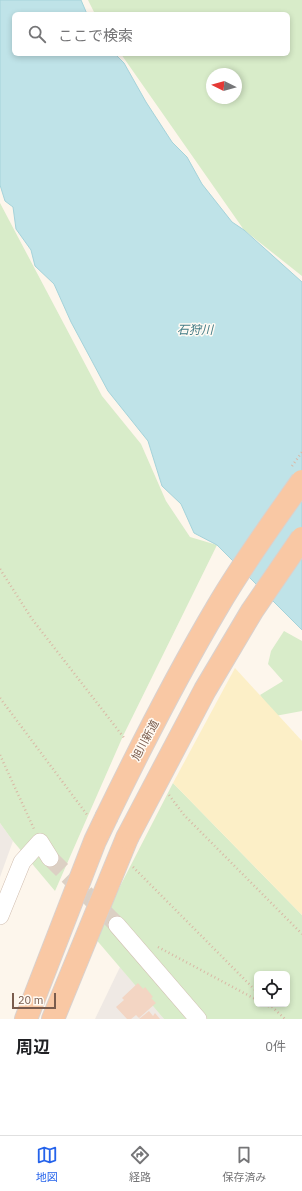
<!DOCTYPE html>
<html lang="ja">
<head>
<meta charset="utf-8">
<style>
  :root { --surface:#fff; --page:#f2f2f2; --text:#202124; --muted:#757577; --line:#e0e0e0; --accent:#2563eb }
  body { margin:0; font-family:"IBM Plex Sans","Noto Sans JP",sans-serif; background:var(--page); color:var(--text) }
  .controls { position:absolute; right:12px; bottom:12px; display:grid; overflow:hidden; border-radius:6px; box-shadow:0 2px 6px #0003 }
  .controls button { width:36px; height:36px; display:grid; place-items:center; padding:0; border:0; border-bottom:1px solid var(--line); background:var(--surface); color:var(--text); font:20px sans-serif }
  .compass { position:absolute; left:206px; top:68px; width:36px; height:36px; border-radius:50%; background:var(--surface); box-shadow:0 2px 6px #0003; rotate:275deg }
  .scale { position:absolute; left:12px; bottom:10px; width:44px; box-sizing:border-box; padding-left:4px; border:2px solid #7a5c4d; border-top:0; font-size:11px; line-height:14px; white-space:nowrap; color:#7a5c4d; -webkit-text-stroke:3px #fffaf3; paint-order:stroke }
  .list { margin:0; padding:0; list-style:none }
  h2 { display:flex; justify-content:space-between; align-items:center; height:52px; margin:0; padding:0 16px; font-size:17px }
  h2 small { font-size:13px; font-weight:400; color:var(--muted) }
  .icon { flex:none; width:22px; height:22px; fill:none; stroke:currentColor; stroke-width:2; stroke-linecap:round; stroke-linejoin:round }
  .map { position:relative; flex:none; width:302px; height:1019px; overflow:hidden }
  .search { position:absolute; background:var(--surface); box-shadow:0 2px 6px #0003; left:12px; right:12px; top:12px; height:44px; display:flex; align-items:center; gap:10px; box-sizing:border-box; padding:0 14px; border-radius:6px; color:var(--muted); font-size:15px }
  .sheet { height:116px; background:var(--surface) }
  nav { display:flex; justify-content:space-around; align-items:center; box-sizing:border-box; height:56px; border-top:1px solid var(--line); background:var(--surface); font-size:11px; color:var(--muted) }
  nav a { display:grid; justify-items:center; gap:2px }
  nav .on { color:var(--accent) }
  .map>svg:first-child { display:block }
  .industrial { fill:#efe9e4 }
  .green { fill:#d8ecc9; fill-rule:evenodd }
  .sand { fill:#fcefc7 }
  .water { fill:#bfe3e8; stroke:#a5d3da }
  .building { fill:#f3d5c3 }
  .lines { fill:none; stroke-linecap:round; stroke-linejoin:round }
  .minor-tunnel { stroke:#dcd0c4; stroke-width:17; stroke-dasharray:17 8; stroke-linecap:butt }
  .minor-casing { stroke:#d1beb0; stroke-width:18 }
  .trunk-casing { stroke:#dad1cd; stroke-width:24 }
  .path { stroke:#d9b8a5; stroke-width:2.5; stroke-dasharray:1 3; stroke-linecap:butt }
  .minor { stroke:#fff; stroke-width:17 }
  .trunk { stroke:#f9c8a4; stroke-width:22 }
  .trunk-bridge-casing { stroke:#dad1cd; stroke-width:24; stroke-linecap:butt }
  .path-bridge { stroke:#d9b8a5; stroke-width:2.5; stroke-dasharray:1 3; stroke-linecap:butt }
  .trunk-bridge { stroke:#f9c8a4; stroke-width:22 }
  .labels { text-anchor:middle; stroke-width:3; stroke-linejoin:round; paint-order:stroke }
  .street-label { font-size:11px; fill:#7a5c4d; stroke:#fffaf3 }
  .water-label { font-size:12px; font-style:italic; fill:#437c86; stroke:#fffaf3 }
</style>
</head>
<body>
<div class="map">
<svg width="302" height="1019" viewBox="0 0 302 1019">
  <rect width="100%" height="100%" fill="#fdf6ec"/>
  <g class="industrial">
    <path d="M0,823L13,841L0,877Z"/>
    <path d="M120,967L164,1019H95Z"/>
  </g>
  <g class="green">
    <path d="M88,0H302V276L244,230L121,54H288V14H95ZM212,74H236V98H212Z"/>
    <path d="M0,203L102,396L141,444L166,501L190,537L217,545L123,736L55,891L13,841L0,823Z"/>
    <path d="M284,631L302,641V711L275,716L260,695L283,681L268,664L271,651Z"/>
    <path d="M173,783L302,915V1019H164L94,937ZM257,974H287V1004H257Z"/>
  </g>
  <path class="sand" d="M235,668L302,741V915L173,783Z"/>
  <path class="water" d="M0,0H81L87,14H14V54H115L124,63L146,102L172,142L187,157L202,184L232,222L244,230L302,282V630L217,545L194,533L181,504L162,486L148,441L108,391L71,322L54,284L35,266L31,250L16,229L13,207L5,201L0,185Z"/>
  <g class="building">
    <path d="M138,983L143,989L145,987L153,997L151,998L156,1003L139,1018L136,1015L131,1019H127L116,1007L124,1000L122,998Z"/>
    <path d="M149,1011L153,1016L155,1013L160,1019H139Z"/>
  </g>
  <g class="lines">
    <path class="minor-tunnel" d="M50,858L117,925"/>
    <g class="minor-casing">
      <g id="minor">
        <path d="M0,916L22,862L40,842L50,858"/>
        <path d="M117,925L198,1019"/>
      </g>
    </g>
    <g class="trunk-casing">
      <g id="trunk">
        <path d="M26,1019L95,841L106,818"/>
        <path d="M53,1019L127,838"/>
      </g>
    </g>
    <g class="path">
      <path d="M0,569L32,619L125,739"/>
      <path d="M0,698L88,816"/>
      <path d="M0,755L34,829"/>
      <path d="M169,795L184,815L302,934"/>
      <path d="M133,867L257,992"/>
      <path d="M158,947L257,1000"/>
      <path d="M265,1004L271,1008"/>
      <path d="M269,1004L285,1019"/>
    </g>
    <use href="#minor" class="minor"/>
    <use href="#trunk" class="trunk"/>
    <g class="trunk-bridge-casing">
      <g id="trunk-bridge">
        <path d="M106,818C141,746 177,675 218,606C243,563 273,522 302,481"/>
        <path d="M127,838L205,690L252,611L302,538"/>
      </g>
    </g>
    <path class="path-bridge" d="M292,466L302,452"/>
    <use href="#trunk-bridge" class="trunk-bridge"/>
  </g>
  <g class="labels">
    <g class="street-label">
      <text transform="translate(145 740) rotate(-62)" y="4">旭川新道</text>
    </g>
    <g class="water-label">
      <text x="195" y="334">石狩川</text>
    </g>
  </g>
</svg>
<div class="controls">
<button><svg class="icon" aria-label="locate" viewBox="0 0 24 24"><circle cx="12" cy="12" r="6"/><path d="M12 2v4M12 18v4M2 12h4M18 12h4"/></svg></button>
</div>
<svg class="compass" viewBox="-18 -18 36 36"><path d="M0-13l5 13h-10z" fill="#e53935"/><path d="M0 13l5-13h-10z" fill="#757577"/></svg>
<div class="scale">20 m</div>
<div class="search"><svg class="icon" aria-label="search" viewBox="0 0 24 24"><circle cx="10" cy="10" r="6"/><path d="M15 15l6 6"/></svg>ここで検索</div>
</div>
<section class="sheet">
<h2>周辺<small>0件</small></h2>
<ul class="list">
</ul>
</section>
<nav>
<a class="on"><svg class="icon" aria-label="map" viewBox="0 0 24 24"><path d="M3 6l6-2 6 2 6-2v14l-6 2-6-2-6 2zM9 4v14M15 6v14"/></svg>地図</a>
<a><svg class="icon" aria-label="directions" viewBox="0 0 24 24"><path d="M12 3l9 9-9 9-9-9zM9 14v-3h6M13 9l2 2-2 2"/></svg>経路</a>
<a><svg class="icon" aria-label="saved" viewBox="0 0 24 24"><path d="M7 4h10v16l-5-4-5 4z"/></svg>保存済み</a>
</nav>
</body>
</html>
